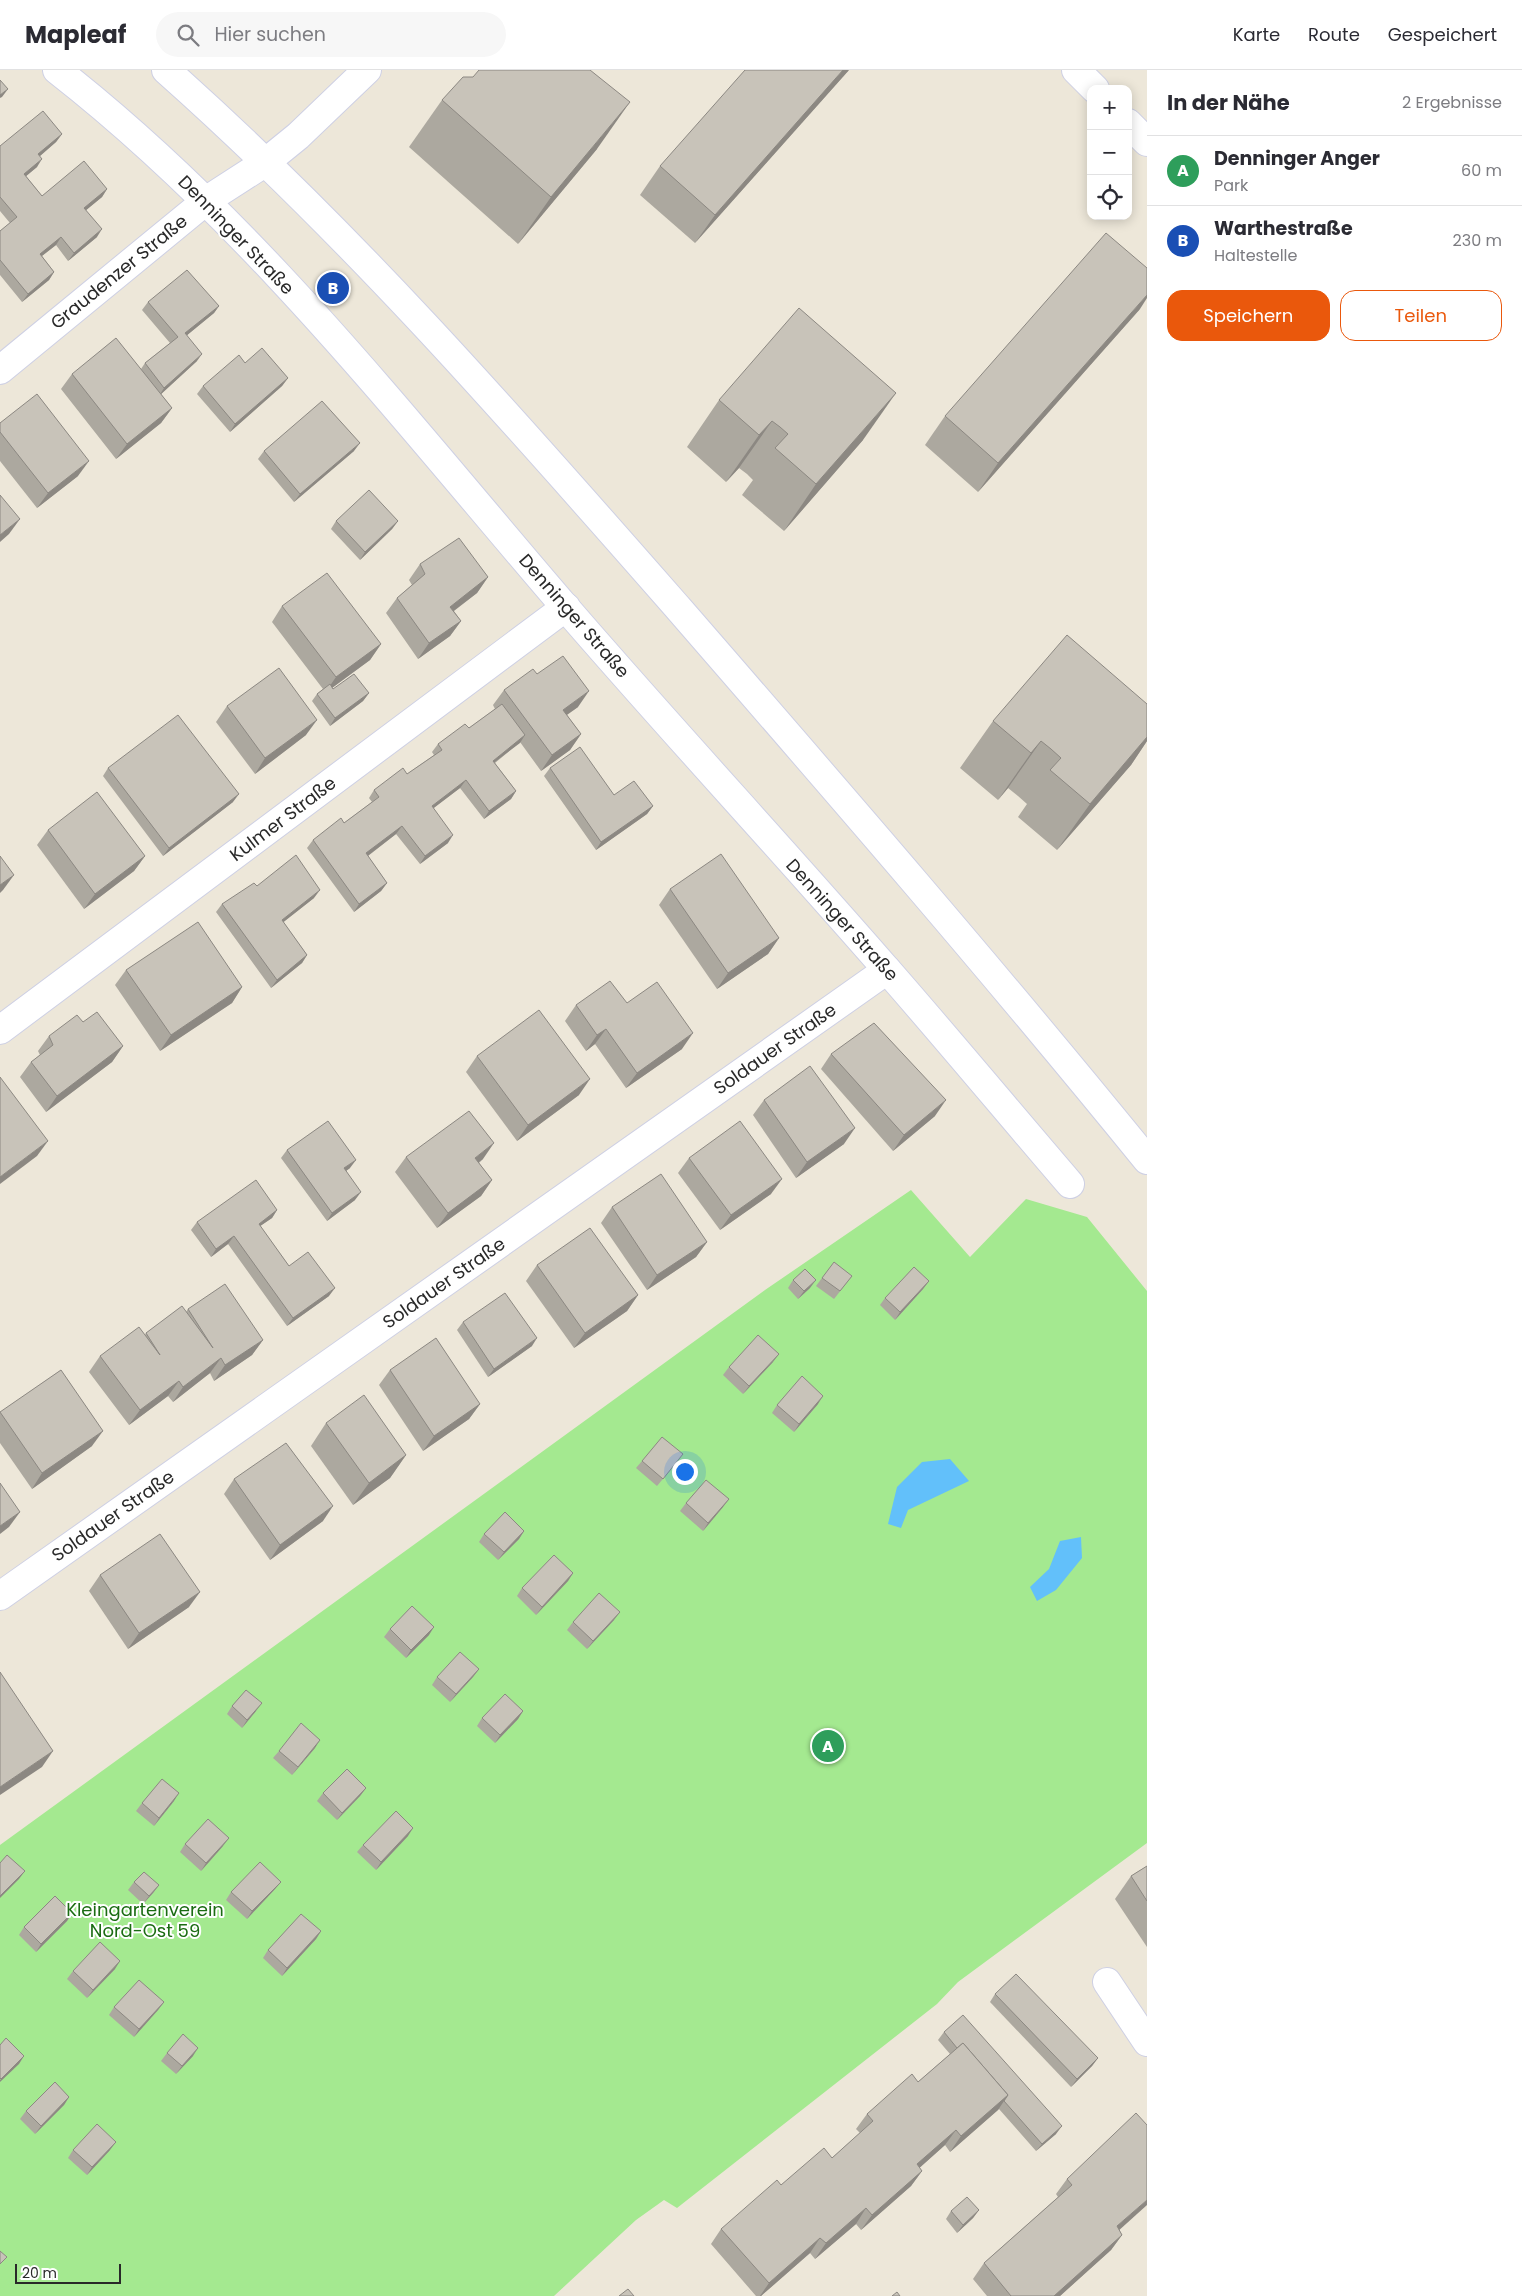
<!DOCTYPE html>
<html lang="de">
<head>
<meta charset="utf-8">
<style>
  :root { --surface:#fff; --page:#f7f7f7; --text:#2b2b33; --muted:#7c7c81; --line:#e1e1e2; --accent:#ea580c }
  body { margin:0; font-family:Poppins,sans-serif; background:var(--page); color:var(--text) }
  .controls { position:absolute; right:15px; top:15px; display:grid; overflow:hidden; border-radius:10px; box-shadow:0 2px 12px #0003 }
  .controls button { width:45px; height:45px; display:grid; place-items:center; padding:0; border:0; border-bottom:1px solid var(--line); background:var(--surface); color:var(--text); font:25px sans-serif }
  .scale { position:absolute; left:15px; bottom:12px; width:106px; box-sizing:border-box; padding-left:5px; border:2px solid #292929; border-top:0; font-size:14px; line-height:18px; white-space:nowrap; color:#292929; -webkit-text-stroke:4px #fff; paint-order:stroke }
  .you { position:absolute; left:684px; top:1401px; width:18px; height:18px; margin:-12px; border:4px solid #fff; border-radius:50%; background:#1a73e8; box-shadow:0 0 0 8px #1a73e833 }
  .badge { display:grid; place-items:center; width:32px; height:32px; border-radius:50%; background:var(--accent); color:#fff; font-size:16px; font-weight:700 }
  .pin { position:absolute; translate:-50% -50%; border:2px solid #fff; box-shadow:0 1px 5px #0006 }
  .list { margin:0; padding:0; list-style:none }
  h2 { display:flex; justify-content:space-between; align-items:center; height:65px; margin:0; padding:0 20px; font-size:21px }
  h2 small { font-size:16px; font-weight:400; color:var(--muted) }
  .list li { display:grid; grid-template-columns:32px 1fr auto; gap:15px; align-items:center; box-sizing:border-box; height:70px; padding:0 20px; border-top:1px solid var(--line) }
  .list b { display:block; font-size:19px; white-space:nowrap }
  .list p { margin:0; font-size:16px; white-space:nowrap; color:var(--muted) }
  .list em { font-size:16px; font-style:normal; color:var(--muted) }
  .actions { display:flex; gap:10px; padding:15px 20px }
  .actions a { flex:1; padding:11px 0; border:1px solid var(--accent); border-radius:15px; text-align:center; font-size:18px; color:var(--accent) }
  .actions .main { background:var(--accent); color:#fff }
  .icon { flex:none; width:28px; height:28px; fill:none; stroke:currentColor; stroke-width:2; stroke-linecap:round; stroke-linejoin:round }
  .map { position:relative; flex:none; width:1147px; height:2226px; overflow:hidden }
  header { display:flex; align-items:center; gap:30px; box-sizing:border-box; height:70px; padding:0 25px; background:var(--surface); border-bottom:1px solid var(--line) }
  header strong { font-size:24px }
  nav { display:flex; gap:28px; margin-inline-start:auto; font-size:18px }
  .search { width:350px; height:45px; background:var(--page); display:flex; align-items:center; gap:12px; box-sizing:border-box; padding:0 18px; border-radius:28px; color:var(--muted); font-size:19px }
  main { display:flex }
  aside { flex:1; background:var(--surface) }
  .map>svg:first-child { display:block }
  .green { fill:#a4e990 }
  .water { fill:#62c0fa }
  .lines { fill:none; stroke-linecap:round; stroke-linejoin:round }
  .minor-casing { stroke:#ced0e4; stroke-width:30 }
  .tertiary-casing { stroke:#ced0e4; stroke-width:30 }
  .minor { stroke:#fff; stroke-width:28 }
  .tertiary { stroke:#fff; stroke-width:28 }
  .wall { fill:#aca89f }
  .shaded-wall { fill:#8c8882 }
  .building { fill:#c8c3b9; stroke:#8c8882 }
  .labels { text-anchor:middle; stroke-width:4; stroke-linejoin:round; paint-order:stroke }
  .street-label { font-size:18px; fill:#292929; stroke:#fff }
  .park-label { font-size:18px; fill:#1b6c13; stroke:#fff }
</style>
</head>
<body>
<header>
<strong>Mapleaf</strong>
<div class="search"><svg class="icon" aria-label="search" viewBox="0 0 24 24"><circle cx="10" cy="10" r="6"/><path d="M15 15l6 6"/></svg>Hier suchen</div>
<nav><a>Karte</a><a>Route</a><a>Gespeichert</a></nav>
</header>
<main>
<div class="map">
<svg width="1147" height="2226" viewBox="0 0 1147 2226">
  <rect width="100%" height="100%" fill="#ede7d9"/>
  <path class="green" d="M911,1120L970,1187L1026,1129L1087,1147L1147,1221V1773L958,1912L937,1934L677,2138L664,2130L636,2150L554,2226H0V1775L765,1220Z"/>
  <g class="water">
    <path d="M950,1389L969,1411L908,1440L901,1458L888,1454L897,1417L922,1392Z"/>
    <path d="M1081,1467L1082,1488L1056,1520L1037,1531L1030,1517L1049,1499L1060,1471Z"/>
  </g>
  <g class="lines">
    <g class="minor-casing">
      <g id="minor">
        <path d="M57,0C253,153 405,351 566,538C672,661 782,779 888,901C950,972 1009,1043 1070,1114"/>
        <path d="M1076,0L1095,19"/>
        <path d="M1128,53L1147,72"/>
        <path d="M0,300L207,130L266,92L298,66L367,0"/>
        <path d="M0,960L566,537"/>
        <path d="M0,1526L887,900"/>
        <path d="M1107,1912L1147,1972"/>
      </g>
    </g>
    <g class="tertiary-casing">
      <path id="tertiary" d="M166,0C352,165 515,352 679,539C837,721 995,903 1147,1090"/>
    </g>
    <use href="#minor" class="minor"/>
    <use href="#tertiary" class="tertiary"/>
  </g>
  <g class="wall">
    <path d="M849,0L695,173L640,125L660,96Z"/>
    <path d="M442,30L597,79L518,174L409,77Z"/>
    <path d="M62,64L56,72L40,86L37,97L26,106L42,126L107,119L102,127L86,140L97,167L68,191L56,175L42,186L54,202L49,210L22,232L0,205V161L10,153L0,141V76Z"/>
    <path d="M148,232L219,236L214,243L187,265L197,291L161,324L172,338L161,353L116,389L61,319L72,304L141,299L145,293L170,273L142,240Z"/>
    <path d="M1140,239L978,422L925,375L945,346Z"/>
    <path d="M288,308L282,316L230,362L197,324L203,316Z"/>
    <path d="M719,330L863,370L784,461L742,425L753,410L747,404L739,398L726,412L687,377Z"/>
    <path d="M0,353L78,406L37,438L0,391Z"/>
    <path d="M264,381H354L294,432L258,389Z"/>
    <path d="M336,451H398L392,459L360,490L331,459Z"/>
    <path d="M420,494L488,507L477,523L454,541L461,551L450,566L418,589L386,543L397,528L412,515L409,510Z"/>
    <path d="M282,536L381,574L370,590L332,618L333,619L369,623L363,631L330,656L312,631L317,624L323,619L272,552Z"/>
    <path d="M537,604L578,637L567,645L581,664L570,680L541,701L520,672L495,693L516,721L511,729L484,749L460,718L433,738L448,773L420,794L396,764L368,786L387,813L381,821L354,842L307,778L313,770L344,753L372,732L369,728L374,720L407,704L434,685L432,682L438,674L469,658L495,639L493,635L504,620Z"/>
    <path d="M1147,634V671L1131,695L1057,780L1018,747L1027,734L1018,726L1008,718L998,730L960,698L993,651Z"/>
    <path d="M227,636L306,665L255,704L216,652Z"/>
    <path d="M108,698L233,732L163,786L103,706Z"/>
    <path d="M550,698L614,725L653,736L647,744L596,780L544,706Z"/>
    <path d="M48,760L145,786L134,801L84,839L37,775Z"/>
    <path d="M257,816L314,828L283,852L307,885L302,893L271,918L216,842L222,834Z"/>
    <path d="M670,819L779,868L768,884L717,919L659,835Z"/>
    <path d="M126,900L242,917L232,933L160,981L115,915Z"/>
    <path d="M576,935L682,979L626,1018L595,974L586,981L565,951Z"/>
    <path d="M49,966L123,976L112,992L46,1042L20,1007L31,992L40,985L38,981Z"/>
    <path d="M831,984L935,1046L893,1081L821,999Z"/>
    <path d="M477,986L579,1025L517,1071L466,1002Z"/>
    <path d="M764,1030L844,1074L796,1108L753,1045Z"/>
    <path d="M287,1080L350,1098L346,1101L355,1130L327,1151L281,1088Z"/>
    <path d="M406,1087L483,1089L479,1093L492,1110L481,1126L437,1158L395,1102Z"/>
    <path d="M689,1088L771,1124L720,1160L678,1103Z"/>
    <path d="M612,1137L707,1172L696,1187L647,1220L601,1153Z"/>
    <path d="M277,1140L272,1148L260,1156L289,1196L329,1226L287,1256L228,1174L211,1187L191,1160L197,1152Z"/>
    <path d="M537,1195L638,1225L627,1241L574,1278L526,1211Z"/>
    <path d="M852,1206L834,1229L816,1216L822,1208Z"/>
    <path d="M793,1210L810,1218L798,1229L788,1218Z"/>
    <path d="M929,1211L923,1219L895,1250L880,1235L885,1228Z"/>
    <path d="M188,1239L263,1270L252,1285L214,1311L210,1303L173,1332L168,1326L129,1355L89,1302L100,1286L145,1265L146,1263L186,1242Z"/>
    <path d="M463,1252L532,1276L488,1307L457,1260Z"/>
    <path d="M773,1292L743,1324L723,1305L729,1297Z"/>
    <path d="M61,1300L92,1376L32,1419L0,1373V1343Z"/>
    <path d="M390,1300L480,1334L469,1349L423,1381L379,1315Z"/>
    <path d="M818,1334L794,1362L772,1343L777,1335Z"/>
    <path d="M326,1353L406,1385L390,1408L353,1435L311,1376Z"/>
    <path d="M642,1391L677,1392L657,1416L636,1398Z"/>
    <path d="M234,1409L323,1451L270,1490L224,1424Z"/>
    <path d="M729,1429L723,1437L703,1461L680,1441L686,1433Z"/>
    <path d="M524,1461L519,1469L498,1490L479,1472L484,1464Z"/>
    <path d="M573,1503L568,1511L536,1545L517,1526L522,1518Z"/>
    <path d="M100,1505L189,1537L128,1579L89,1521Z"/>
    <path d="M614,1550L587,1579L567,1560L573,1552Z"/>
    <path d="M390,1559L429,1565L406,1588L384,1567Z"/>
    <path d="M479,1599L473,1607L450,1632L432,1615L437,1607Z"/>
    <path d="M232,1636L256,1641L242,1658L227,1644Z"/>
    <path d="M523,1641L518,1649L495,1673L477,1656L482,1648Z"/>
    <path d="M315,1678L292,1705L273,1688L279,1681Z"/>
    <path d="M366,1718L360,1726L337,1750L317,1731L323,1723Z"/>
    <path d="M174,1731L154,1756L136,1741L142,1733Z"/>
    <path d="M408,1766L376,1800L357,1782L363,1775Z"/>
    <path d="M185,1774L223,1776L201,1801L180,1782Z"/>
    <path d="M1147,1796V1877L1115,1829L1131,1806Z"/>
    <path d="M134,1812L159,1815L153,1823L143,1834L128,1820Z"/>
    <path d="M281,1812L275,1819L247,1849L226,1830L231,1822Z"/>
    <path d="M72,1843L67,1851L36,1882L19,1865L24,1857Z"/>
    <path d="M321,1861L316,1869L282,1906L263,1888L268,1880Z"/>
    <path d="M115,1899L87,1928L67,1909L73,1901Z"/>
    <path d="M995,1924L1098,1988L1092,1996L1071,2017L990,1932Z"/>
    <path d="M164,1932L158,1940L134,1967L109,1945L114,1937Z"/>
    <path d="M944,1962L1056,2064L1036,2081L999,2039L950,2082L945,2075L919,2098L922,2101L911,2116L861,2160L856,2154L815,2189L810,2183L761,2226H756L711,2174L721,2159L781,2115L832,2088L860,2063L856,2059L867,2044L918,2012L950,1984L938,1970Z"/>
    <path d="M167,1983L193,1986L176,2004L161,1991Z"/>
    <path d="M69,2027L64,2035L35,2064L20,2049L26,2041Z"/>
    <path d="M73,2080H110L87,2105L68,2088Z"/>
    <path d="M1067,2109L1119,2160L1122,2165L1111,2180L1060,2226H987L973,2209L984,2193L1058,2127L1056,2124Z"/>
    <path d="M979,2140L973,2148L957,2163L946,2149L951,2141Z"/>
  </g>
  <g class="shaded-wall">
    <path d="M843,0H849L695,173L715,145Z"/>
    <path d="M8,19L2,27L0,28V25Z"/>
    <path d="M630,32L597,79L518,174L551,127Z"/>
    <path d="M62,64L56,72L33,92L38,84Z"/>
    <path d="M42,89L37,97L19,112L24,104Z"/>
    <path d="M107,119L102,127L79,146L84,138Z"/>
    <path d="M102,159L97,167L68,191L74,183Z"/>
    <path d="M61,167L56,175L34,192L40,184Z"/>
    <path d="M54,202L49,210L22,232L28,224Z"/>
    <path d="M1147,225V228L1140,239L978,422L998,393Z"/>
    <path d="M219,236L214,243L180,271L185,263Z"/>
    <path d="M202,284L197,291L159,326L164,318Z"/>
    <path d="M288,308L282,316L230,362L235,354Z"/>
    <path d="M896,323L863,370L784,461L816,414Z"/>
    <path d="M172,338L161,353L116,389L127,374Z"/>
    <path d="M772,351L739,398L726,412L759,365Z"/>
    <path d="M360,373L354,381L294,432L300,424Z"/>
    <path d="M89,391L78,406L37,438L48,423Z"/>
    <path d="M20,449L9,464L0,472V465Z"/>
    <path d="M398,451L392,459L360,490L365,482Z"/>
    <path d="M488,507L477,523L439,552L450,537Z"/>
    <path d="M461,551L450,566L418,589L429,573Z"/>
    <path d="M381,574L370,590L325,623L336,607Z"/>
    <path d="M589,621L578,637L552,655L563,640Z"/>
    <path d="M369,623L363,631L330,656L335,648Z"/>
    <path d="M317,650L306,665L255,704L265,688Z"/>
    <path d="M581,664L570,680L541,701L552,685Z"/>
    <path d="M525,665L520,673L487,698L493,691Z"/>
    <path d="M1147,667V671L1131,695L1057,780L1090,734Z"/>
    <path d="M1041,671L1008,718L998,730L1031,683Z"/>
    <path d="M466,710L460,718L426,744L432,736Z"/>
    <path d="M516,721L511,729L484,749L489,741Z"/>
    <path d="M239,724L233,732L163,786L169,778Z"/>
    <path d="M653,736L647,744L596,780L601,772Z"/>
    <path d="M402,756L396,764L361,791L366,783Z"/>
    <path d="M453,765L448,773L420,794L425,786Z"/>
    <path d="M145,786L134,801L84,839L95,824Z"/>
    <path d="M14,805L3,820L0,823V815Z"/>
    <path d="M387,813L381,821L354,842L359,834Z"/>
    <path d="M320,820L314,828L276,858L282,850Z"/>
    <path d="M779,868L768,884L717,919L728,903Z"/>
    <path d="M307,885L302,893L271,918L277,910Z"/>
    <path d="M242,917L232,933L160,981L171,965Z"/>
    <path d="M606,959L595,974L586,981L597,965Z"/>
    <path d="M693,963L682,979L626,1018L637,1003Z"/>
    <path d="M123,976L112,992L46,1042L57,1026Z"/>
    <path d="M590,1009L579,1025L517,1071L528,1055Z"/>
    <path d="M946,1030L935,1046L893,1081L904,1065Z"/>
    <path d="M855,1058L844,1074L796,1108L807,1092Z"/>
    <path d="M48,1071L37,1086L0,1114V1107Z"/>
    <path d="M494,1073L483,1089L464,1103L475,1088Z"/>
    <path d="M356,1090L350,1098L339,1106L344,1098Z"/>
    <path d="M782,1109L771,1124L720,1160L731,1145Z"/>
    <path d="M492,1110L481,1126L437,1158L448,1143Z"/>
    <path d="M361,1122L355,1130L327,1151L332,1143Z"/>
    <path d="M277,1140L272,1148L253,1161L259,1154Z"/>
    <path d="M234,1166L228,1174L211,1187L216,1179Z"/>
    <path d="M707,1172L696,1187L647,1220L657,1205Z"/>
    <path d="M816,1210L810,1218L798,1229L804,1221Z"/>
    <path d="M929,1211L923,1219L895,1250L900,1242Z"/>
    <path d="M335,1218L329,1226L287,1256L293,1248Z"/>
    <path d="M638,1225L627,1241L574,1278L585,1263Z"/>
    <path d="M537,1268L532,1276L488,1307L494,1299Z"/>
    <path d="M263,1270L252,1285L214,1311L225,1295Z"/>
    <path d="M779,1284L773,1292L743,1324L749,1316Z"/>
    <path d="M221,1288L210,1303L173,1332L183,1317Z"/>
    <path d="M179,1311L168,1326L129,1355L140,1340Z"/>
    <path d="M823,1326L818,1334L794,1362L799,1354Z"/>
    <path d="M480,1334L469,1349L423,1381L434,1366Z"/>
    <path d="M103,1361L92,1376L32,1419L42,1403Z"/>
    <path d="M406,1385L390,1408L353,1435L369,1413Z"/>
    <path d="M729,1429L723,1437L703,1461L708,1453Z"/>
    <path d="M333,1436L323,1451L270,1490L280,1475Z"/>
    <path d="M20,1442L9,1457L0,1464V1456Z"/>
    <path d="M524,1461L519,1469L498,1490L504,1482Z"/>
    <path d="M573,1503L568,1511L536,1545L542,1537Z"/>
    <path d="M200,1522L189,1537L128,1579L139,1563Z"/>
    <path d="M620,1542L614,1550L587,1579L593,1571Z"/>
    <path d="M434,1557L429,1565L406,1588L411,1580Z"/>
    <path d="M479,1599L473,1607L450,1632L456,1624Z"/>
    <path d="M262,1633L256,1641L242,1658L247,1650Z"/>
    <path d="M523,1641L518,1649L495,1673L500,1665Z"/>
    <path d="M320,1670L315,1678L292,1705L298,1697Z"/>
    <path d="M53,1681L42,1697L0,1725V1717Z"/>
    <path d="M366,1718L360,1726L337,1750L342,1743Z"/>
    <path d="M179,1723L174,1731L154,1756L159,1748Z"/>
    <path d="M413,1758L408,1766L376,1800L381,1792Z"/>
    <path d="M229,1768L223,1776L201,1801L206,1793Z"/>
    <path d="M25,1801L19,1809L0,1828V1826Z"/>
    <path d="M281,1812L275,1819L247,1849L252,1841Z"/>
    <path d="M159,1815L153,1823L143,1834L149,1826Z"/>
    <path d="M72,1843L67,1851L36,1882L41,1874Z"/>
    <path d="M321,1861L316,1869L282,1906L287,1898Z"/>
    <path d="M120,1891L115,1899L87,1928L93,1920Z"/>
    <path d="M164,1932L158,1940L134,1967L139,1959Z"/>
    <path d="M198,1978L193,1986L176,2004L182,1996Z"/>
    <path d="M24,1986L19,1994L0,2012V2010Z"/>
    <path d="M1098,1988L1092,1996L1071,2017L1077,2009Z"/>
    <path d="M1008,2025L998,2040L950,2082L961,2066Z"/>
    <path d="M69,2027L64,2035L35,2064L41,2056Z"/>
    <path d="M1062,2056L1056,2064L1036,2081L1042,2074Z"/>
    <path d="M956,2060L945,2075L906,2110L917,2094Z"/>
    <path d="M116,2072L110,2080L87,2105L92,2097Z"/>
    <path d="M922,2101L911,2116L861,2160L872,2145Z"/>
    <path d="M1147,2130V2135L1106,2172L1117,2156Z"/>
    <path d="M866,2138L856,2154L815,2189L826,2173Z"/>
    <path d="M979,2140L973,2148L957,2163L963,2155Z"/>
    <path d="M1122,2165L1111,2180L1060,2226H1054Z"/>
    <path d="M820,2168L810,2183L761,2226H760L769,2213Z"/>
  </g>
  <g class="building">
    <path d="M479,0H590L630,32L551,127L442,30L463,7H473Z"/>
    <path d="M745,0H843L715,145L660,96Z"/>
    <path d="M0,10L8,19L0,25Z"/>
    <path d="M43,41L62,64L38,84L42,89L24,104L42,126L84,91L107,119L84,138L102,159L74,183L61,167L40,184L54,202L28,224L0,190V161L17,147L0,127V76Z"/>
    <path d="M1106,163L1147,198V225L998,393L945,346Z"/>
    <path d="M187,200L219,236L185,263L202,284L164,318L145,293L178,267L148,232Z"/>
    <path d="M799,238L896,323L816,414L775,378L788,364L780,357L772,351L759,365L719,330Z"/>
    <path d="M116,268L172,338L127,374L72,304Z"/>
    <path d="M262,278L288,308L235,354L203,316L239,285L245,293Z"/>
    <path d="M37,324L89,391L48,423L0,362V353Z"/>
    <path d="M322,331L360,373L300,424L264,381Z"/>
    <path d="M369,420L398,451L365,482L336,451Z"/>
    <path d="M0,425L20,449L0,465Z"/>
    <path d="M459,468L488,507L450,537L461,551L429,573L397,528L425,504L420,494Z"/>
    <path d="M327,503L381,574L336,607L282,536Z"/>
    <path d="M1067,565L1147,634V667L1090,734L1050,700L1061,688L1051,679L1041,671L1031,683L993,651Z"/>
    <path d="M563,586L589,621L563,640L581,664L552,685L504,620L533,599L537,604Z"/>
    <path d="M279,598L317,650L265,688L227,636Z"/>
    <path d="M354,604L369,623L335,648L317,624L330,614L333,619Z"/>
    <path d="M502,634L525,665L493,691L516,721L489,741L466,710L432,736L453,765L425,786L402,756L366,783L387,813L359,834L313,770L341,748L344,753L379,727L374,720L403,698L407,704L442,680L438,674L465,654L469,658Z"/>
    <path d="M178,645L239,724L169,778L108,698Z"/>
    <path d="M580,677L614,725L634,711L653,736L601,772L550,698Z"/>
    <path d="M97,722L145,786L95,824L48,760Z"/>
    <path d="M721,784L779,868L728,903L670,819Z"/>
    <path d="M296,785L320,820L282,850L307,885L277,910L222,834L254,813L257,816Z"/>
    <path d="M0,786L14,805L0,815Z"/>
    <path d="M198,852L242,917L171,965L126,900Z"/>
    <path d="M610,911L627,933L657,912L693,963L637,1003L606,959L597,965L576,935Z"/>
    <path d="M539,940L590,1009L528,1055L477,986Z"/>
    <path d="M97,942L123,976L57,1026L31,992L53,975L49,966L77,945L83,952Z"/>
    <path d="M874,953L946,1030L904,1065L831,984Z"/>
    <path d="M810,996L855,1058L807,1092L764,1030Z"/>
    <path d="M0,1007L48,1071L0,1107Z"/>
    <path d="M469,1041L494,1073L475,1088L492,1110L448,1143L406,1087Z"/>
    <path d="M328,1051L356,1090L344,1098L361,1122L332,1143L287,1080Z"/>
    <path d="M740,1051L782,1109L731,1145L689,1088Z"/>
    <path d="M661,1104L707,1172L657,1205L612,1137Z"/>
    <path d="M256,1110L277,1140L259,1154L289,1196L308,1182L335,1218L293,1248L234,1166L216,1179L197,1152Z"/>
    <path d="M590,1158L638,1225L585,1263L537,1195Z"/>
    <path d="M834,1192L852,1206L840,1221L822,1208Z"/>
    <path d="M914,1197L929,1211L900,1242L885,1228Z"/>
    <path d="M805,1199L816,1210L804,1221L793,1210Z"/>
    <path d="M225,1214L263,1270L225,1295L221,1288L183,1317L179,1311L140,1340L100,1286L139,1257L160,1285L146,1263L182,1236L213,1278L188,1239Z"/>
    <path d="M505,1223L537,1268L494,1299L463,1252Z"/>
    <path d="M758,1265L779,1284L749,1316L729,1297Z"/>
    <path d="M436,1268L480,1334L434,1366L390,1300Z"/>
    <path d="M61,1300L103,1361L42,1403L0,1342Z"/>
    <path d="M802,1306L823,1326L799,1354L777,1335Z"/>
    <path d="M364,1325L406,1385L369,1413L326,1353Z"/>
    <path d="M662,1367L683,1384L663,1409L642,1391Z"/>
    <path d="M286,1373L333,1436L280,1475L234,1409Z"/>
    <path d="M706,1410L729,1429L708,1453L686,1433Z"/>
    <path d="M0,1413L20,1442L0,1456Z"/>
    <path d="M505,1442L524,1461L504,1482L484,1464Z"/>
    <path d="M160,1464L200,1522L139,1563L100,1505Z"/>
    <path d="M554,1485L573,1503L542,1537L522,1518Z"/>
    <path d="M599,1523L620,1542L593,1571L573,1552Z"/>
    <path d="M412,1536L434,1557L411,1580L390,1559Z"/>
    <path d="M460,1582L479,1599L456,1624L437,1607Z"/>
    <path d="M0,1602L53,1681L0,1717Z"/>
    <path d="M246,1620L262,1633L247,1650L232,1636Z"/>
    <path d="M505,1624L523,1641L500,1665L482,1648Z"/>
    <path d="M301,1653L320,1670L298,1697L279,1681Z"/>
    <path d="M347,1699L366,1718L342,1743L323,1723Z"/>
    <path d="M162,1709L179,1723L159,1748L142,1733Z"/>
    <path d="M396,1741L413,1758L381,1792L363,1775Z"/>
    <path d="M208,1749L229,1768L206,1793L185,1774Z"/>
    <path d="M7,1785L25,1801L0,1826V1793Z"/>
    <path d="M260,1792L281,1812L252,1841L231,1822Z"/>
    <path d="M1147,1796V1831L1131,1806Z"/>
    <path d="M144,1802L159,1815L149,1826L134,1812Z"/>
    <path d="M55,1826L72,1843L41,1874L24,1857Z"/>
    <path d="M301,1844L321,1861L287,1898L268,1880Z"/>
    <path d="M100,1872L120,1891L93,1920L73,1901Z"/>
    <path d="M1016,1904L1098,1988L1077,2009L995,1924Z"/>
    <path d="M139,1910L164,1932L139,1959L114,1937Z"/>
    <path d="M963,1945L1062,2056L1042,2074L1004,2031L1008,2025L963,1973L957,1978L944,1962Z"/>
    <path d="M183,1964L198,1978L182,1996L167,1983Z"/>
    <path d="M6,1968L24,1986L1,2009L0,2008V1975Z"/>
    <path d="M963,1973L1008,2025L961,2066L956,2060L917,2094L922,2101L872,2145L866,2138L826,2173L820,2168L769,2213L721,2159L777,2110L781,2115L824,2078L832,2088L873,2051L867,2044L912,2004L918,2012Z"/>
    <path d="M55,2012L69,2027L41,2056L26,2041Z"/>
    <path d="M1136,2043L1147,2055V2130L1117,2156L1122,2165L1054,2226H1011L984,2193L1072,2115L1067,2109Z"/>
    <path d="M97,2054L116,2072L92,2097L73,2080Z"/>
    <path d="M967,2127L979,2140L963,2155L951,2141Z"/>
    <path d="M0,2181L7,2187L0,2194Z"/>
    <path d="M628,2219L634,2226H619Z"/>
    <path d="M897,2222L900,2226H892Z"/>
  </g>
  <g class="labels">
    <g class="street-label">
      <text transform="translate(236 165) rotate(46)" y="6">Denninger Straße</text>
      <text transform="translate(119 202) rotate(-39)" y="6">Graudenzer Straße</text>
      <text transform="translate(574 546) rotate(49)" y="6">Denninger Straße</text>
      <text transform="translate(283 749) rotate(-37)" y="6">Kulmer Straße</text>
      <text transform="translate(842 850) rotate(48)" y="6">Denninger Straße</text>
      <text transform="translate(775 979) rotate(-35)" y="6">Soldauer Straße</text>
      <text transform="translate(444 1213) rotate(-35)" y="6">Soldauer Straße</text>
      <text transform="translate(113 1446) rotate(-35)" y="6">Soldauer Straße</text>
    </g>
    <g class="park-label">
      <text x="145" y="1846">Kleingartenverein<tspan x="145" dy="21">Nord-Ost 59</tspan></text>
    </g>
  </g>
</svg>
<div class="controls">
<button>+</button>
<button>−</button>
<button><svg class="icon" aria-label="locate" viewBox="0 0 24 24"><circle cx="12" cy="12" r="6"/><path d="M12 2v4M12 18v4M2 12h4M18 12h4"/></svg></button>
</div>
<div class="scale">20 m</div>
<div class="you"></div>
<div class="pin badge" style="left:828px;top:1676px;background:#2e9e5b">A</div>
<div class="pin badge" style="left:333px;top:218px;background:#1a4fb4">B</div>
</div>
<aside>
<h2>In der Nähe<small>2 Ergebnisse</small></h2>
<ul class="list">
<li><span class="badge" style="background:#2e9e5b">A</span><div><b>Denninger Anger</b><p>Park</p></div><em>60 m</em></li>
<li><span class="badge" style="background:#1a4fb4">B</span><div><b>Warthestraße</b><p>Haltestelle</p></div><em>230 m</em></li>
</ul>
<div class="actions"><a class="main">Speichern</a><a>Teilen</a></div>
</aside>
</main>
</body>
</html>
